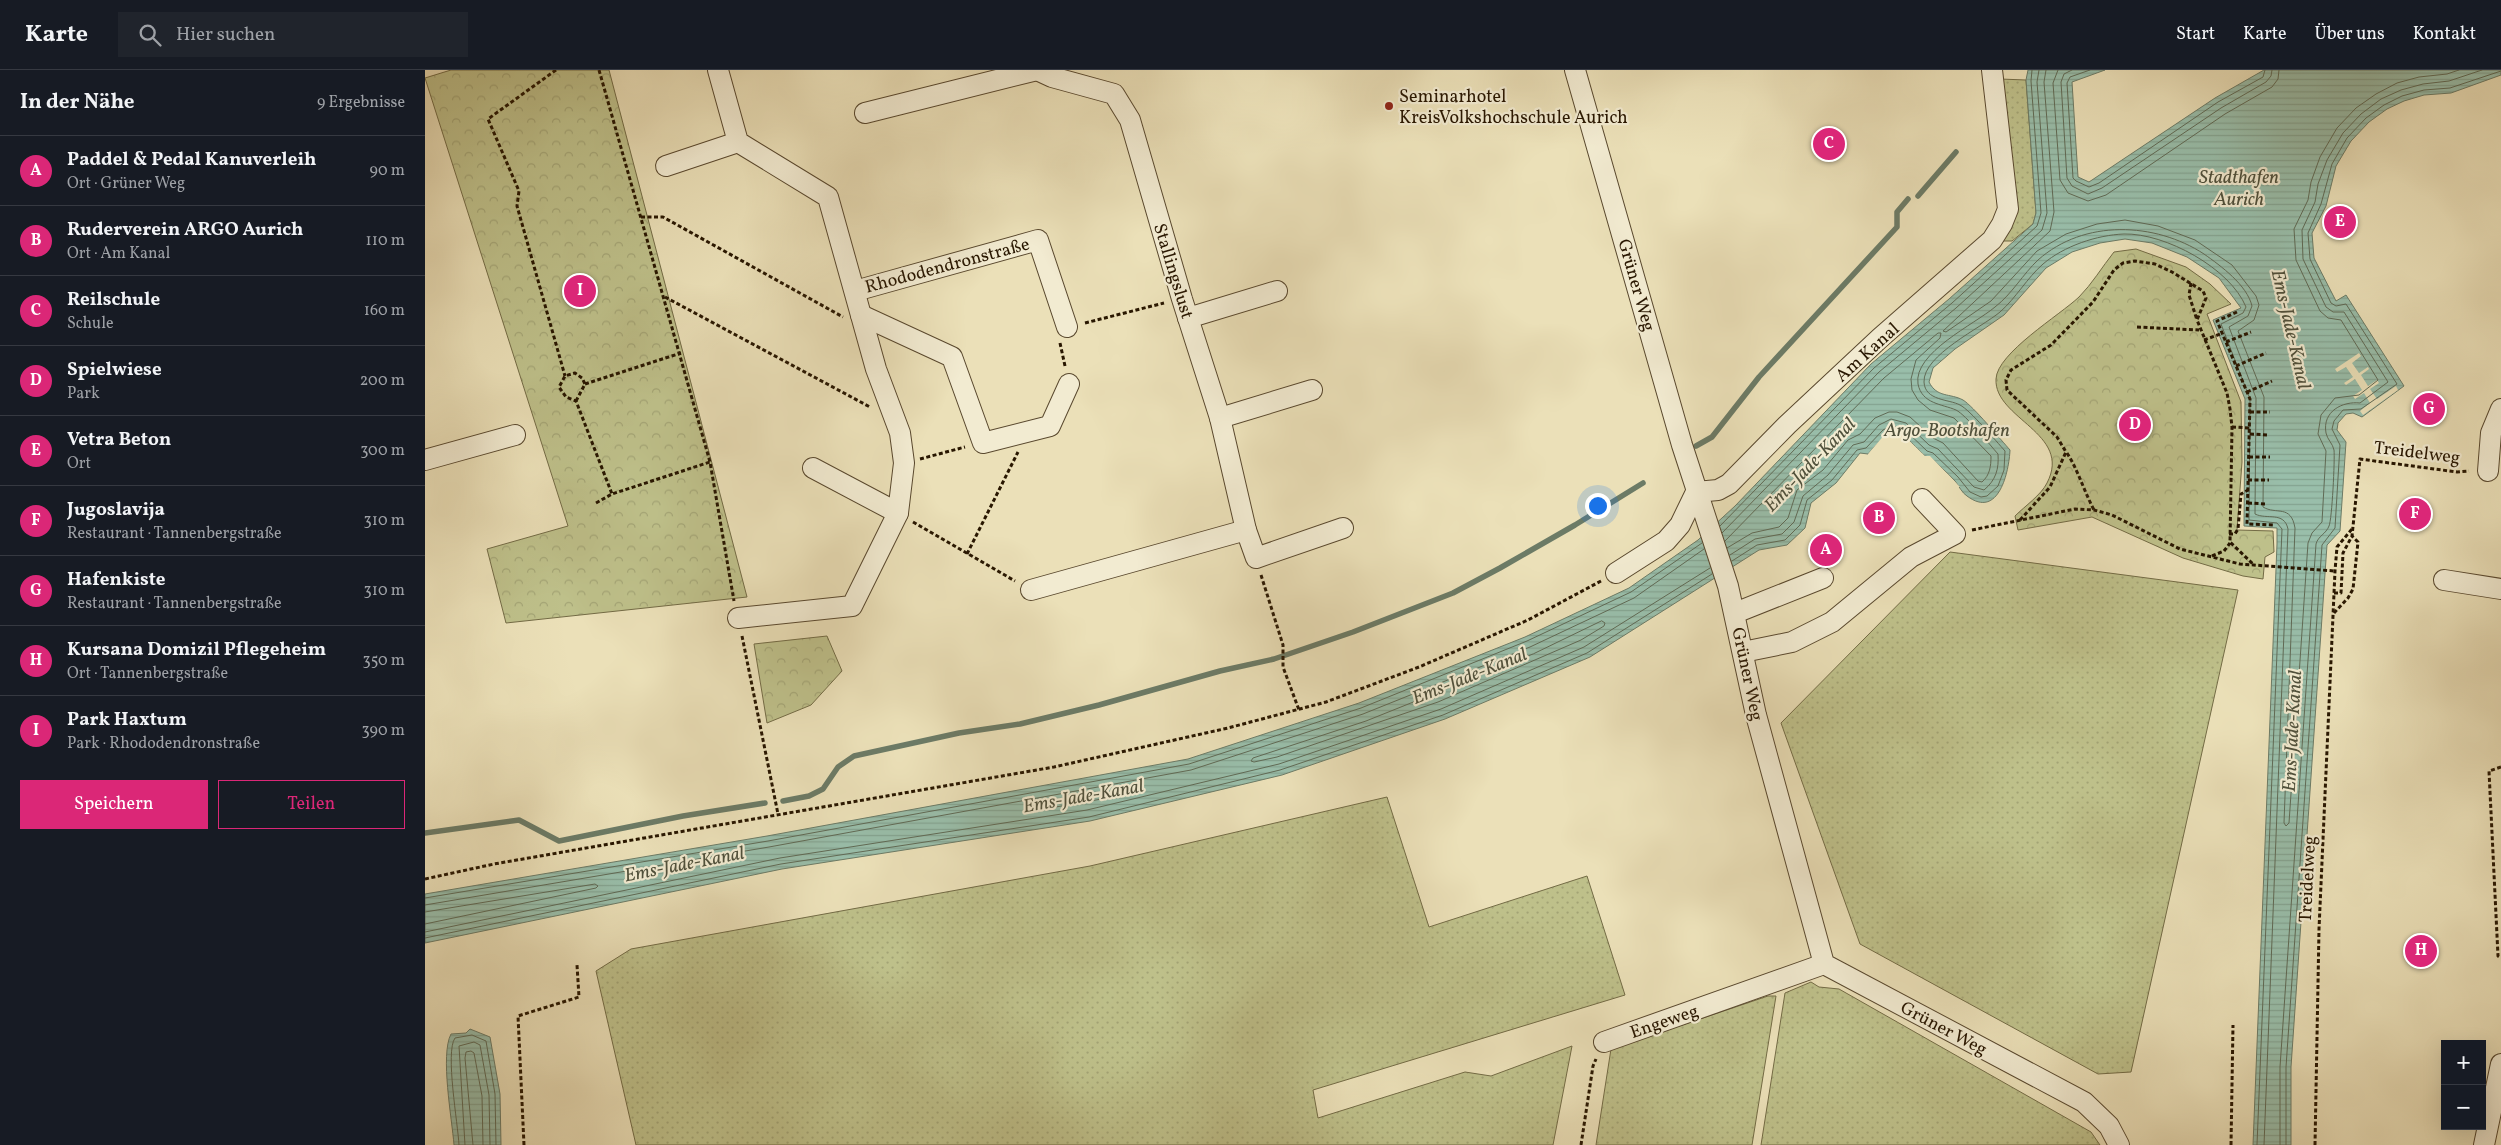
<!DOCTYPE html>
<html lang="de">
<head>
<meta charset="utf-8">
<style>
  :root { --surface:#171b24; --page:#20242c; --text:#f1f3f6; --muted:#9ea1a6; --line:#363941; --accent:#db2777 }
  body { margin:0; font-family:Vollkorn,serif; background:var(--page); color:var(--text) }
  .controls { position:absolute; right:15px; bottom:15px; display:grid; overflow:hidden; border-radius:0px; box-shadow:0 5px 20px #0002 }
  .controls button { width:45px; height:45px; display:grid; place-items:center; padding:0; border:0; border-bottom:1px solid var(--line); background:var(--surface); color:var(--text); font:25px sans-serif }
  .you { position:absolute; left:1172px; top:435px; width:18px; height:18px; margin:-12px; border:4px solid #fff; border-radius:50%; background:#1a73e8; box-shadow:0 0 0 8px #1a73e833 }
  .badge { display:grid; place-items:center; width:32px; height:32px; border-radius:50%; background:var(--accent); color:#fff; font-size:16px; font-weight:700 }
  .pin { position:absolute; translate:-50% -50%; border:2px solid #fff; box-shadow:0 1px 5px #0006 }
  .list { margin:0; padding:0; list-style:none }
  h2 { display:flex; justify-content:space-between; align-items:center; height:65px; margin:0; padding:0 20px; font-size:21px }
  h2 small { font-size:16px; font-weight:400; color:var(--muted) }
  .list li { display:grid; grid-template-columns:32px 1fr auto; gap:15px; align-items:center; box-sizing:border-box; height:70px; padding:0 20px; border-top:1px solid var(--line) }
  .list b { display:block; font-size:19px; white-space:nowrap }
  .list p { margin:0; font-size:16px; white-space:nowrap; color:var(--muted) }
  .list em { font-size:16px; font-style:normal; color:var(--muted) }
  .actions { display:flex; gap:10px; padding:15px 20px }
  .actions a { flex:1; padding:11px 0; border:1px solid var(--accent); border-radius:0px; text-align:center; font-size:18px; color:var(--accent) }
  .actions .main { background:var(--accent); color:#fff }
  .icon { flex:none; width:28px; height:28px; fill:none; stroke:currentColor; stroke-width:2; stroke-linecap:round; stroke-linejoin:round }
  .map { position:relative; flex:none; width:2076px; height:1075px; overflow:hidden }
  header { display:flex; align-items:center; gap:30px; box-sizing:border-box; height:70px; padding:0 25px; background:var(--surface); border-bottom:1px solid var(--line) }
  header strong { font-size:24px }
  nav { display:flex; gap:28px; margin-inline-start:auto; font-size:18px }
  .search { width:350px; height:45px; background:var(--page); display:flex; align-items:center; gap:12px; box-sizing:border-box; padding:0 18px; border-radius:0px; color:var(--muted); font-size:19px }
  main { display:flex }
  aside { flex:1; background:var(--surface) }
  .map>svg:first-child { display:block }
  .grass { fill:url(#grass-dots); stroke:#736b45 }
  .park { fill:url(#park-crowns); stroke:#736b45 }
  .water { fill:url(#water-rules); stroke:#6c7b66 }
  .pier { fill:#ebe0b8 }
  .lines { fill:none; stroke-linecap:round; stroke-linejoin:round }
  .shore { stroke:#606a55; stroke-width:1 }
  .stream { stroke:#6c7b66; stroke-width:5.5 }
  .minor-casing { stroke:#59482e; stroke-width:22 }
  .path { stroke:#281600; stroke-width:3; stroke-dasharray:4 2.5; stroke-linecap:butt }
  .minor { stroke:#f2ebd1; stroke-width:20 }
  .poi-dot { fill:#8f2418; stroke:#f2ebd1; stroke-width:2 }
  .labels { text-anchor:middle; stroke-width:4.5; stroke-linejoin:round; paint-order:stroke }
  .poi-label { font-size:18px; fill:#281600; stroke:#f2ebd1; text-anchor:start }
  .street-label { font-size:18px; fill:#281600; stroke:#f2ebd1 }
  .water-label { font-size:19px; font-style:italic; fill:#50513c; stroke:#f2ebd1 }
</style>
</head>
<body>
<header>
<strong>Karte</strong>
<div class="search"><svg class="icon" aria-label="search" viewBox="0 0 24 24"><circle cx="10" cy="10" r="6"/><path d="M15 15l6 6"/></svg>Hier suchen</div>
<nav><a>Start</a><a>Karte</a><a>Über uns</a><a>Kontakt</a></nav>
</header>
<main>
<aside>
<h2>In der Nähe<small>9 Ergebnisse</small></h2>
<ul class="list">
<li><span class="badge">A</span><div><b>Paddel &amp; Pedal Kanuverleih</b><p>Ort · Grüner Weg</p></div><em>90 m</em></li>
<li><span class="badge">B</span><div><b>Ruderverein ARGO Aurich</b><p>Ort · Am Kanal</p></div><em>110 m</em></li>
<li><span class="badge">C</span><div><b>Reilschule</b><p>Schule</p></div><em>160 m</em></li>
<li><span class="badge">D</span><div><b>Spielwiese</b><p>Park</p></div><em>200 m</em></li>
<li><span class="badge">E</span><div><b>Vetra Beton</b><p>Ort</p></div><em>300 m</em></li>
<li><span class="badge">F</span><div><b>Jugoslavija</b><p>Restaurant · Tannenbergstraße</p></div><em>310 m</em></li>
<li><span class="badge">G</span><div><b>Hafenkiste</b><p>Restaurant · Tannenbergstraße</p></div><em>310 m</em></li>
<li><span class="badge">H</span><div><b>Kursana Domizil Pflegeheim</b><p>Ort · Tannenbergstraße</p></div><em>350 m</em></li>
<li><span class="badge">I</span><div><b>Park Haxtum</b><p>Park · Rhododendronstraße</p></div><em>390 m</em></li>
</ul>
<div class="actions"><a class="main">Speichern</a><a>Teilen</a></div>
</aside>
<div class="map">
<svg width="2076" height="1075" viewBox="0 0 2076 1075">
  <defs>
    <pattern id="grass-dots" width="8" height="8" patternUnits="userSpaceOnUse" patternTransform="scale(1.25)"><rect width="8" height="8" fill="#bec08a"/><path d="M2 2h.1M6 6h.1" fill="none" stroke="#a3a475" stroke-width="1.8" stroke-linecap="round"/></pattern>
    <pattern id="park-crowns" width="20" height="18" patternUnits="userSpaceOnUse" patternTransform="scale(1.25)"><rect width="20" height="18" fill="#bec08a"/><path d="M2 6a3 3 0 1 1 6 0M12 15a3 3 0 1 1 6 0" fill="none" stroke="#a3a475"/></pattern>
    <pattern id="water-rules" width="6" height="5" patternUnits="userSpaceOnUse" patternTransform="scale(1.25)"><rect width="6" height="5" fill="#99beaa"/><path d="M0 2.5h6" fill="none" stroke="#84a390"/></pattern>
  </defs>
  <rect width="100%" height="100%" fill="#ebe0b8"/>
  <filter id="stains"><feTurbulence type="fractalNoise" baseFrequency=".004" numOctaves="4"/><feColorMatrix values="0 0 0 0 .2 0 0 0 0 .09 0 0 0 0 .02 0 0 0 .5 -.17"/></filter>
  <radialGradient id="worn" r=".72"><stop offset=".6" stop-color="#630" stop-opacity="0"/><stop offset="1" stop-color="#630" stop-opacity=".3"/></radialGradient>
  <g class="grass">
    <path d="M1575,9L1601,10L1611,143L1608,154L1587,171H1571L1582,153Z"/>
    <path d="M1525,482L1813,520L1706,1002L1673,1004L1435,874L1356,653Z"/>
    <path d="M962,727L1004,857L1162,806L1200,925L888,1020L893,1048L1040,1002L1066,1006L1147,976L1128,1075H211L171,901L206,879L665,796Z"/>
    <path d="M1386,912L1394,917L1414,919L1666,1062L1675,1075H1336L1360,923Z"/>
    <path d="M1343,926H1351L1327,1075H1171L1186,979Z"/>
  </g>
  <g class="park">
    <path d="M26,0H184L322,527L81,553L62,479L143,456L0,8Z"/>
    <path d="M1711,179L1761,197L1785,214L1806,234L1782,244L1816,332L1817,392L1812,460L1848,461L1849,482L1840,487L1838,509L1818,506L1758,488L1667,447L1593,460L1590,446C1600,436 1616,425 1622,413C1648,363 1569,349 1571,309C1572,283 1635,245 1654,227C1667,214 1677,197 1689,182Z"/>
    <path d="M402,566L417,601L386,635L342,653L329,574Z"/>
  </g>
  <g class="water">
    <path d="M1603,0H1680L1647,12L1653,107L1664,112L1790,28L1839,0H2076V5L2026,23L1999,25L1979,31L1962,39L1944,52L1926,71L1911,96L1901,136L1887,163L1889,188L1911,231L1921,225L1979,316L1937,347L1928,343L1921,344L1913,353L1912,360L1921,372L1915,461L1902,475L1866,997V1075H1828L1852,474V458L1819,456L1820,329L1788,250L1816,238L1794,208L1762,187L1727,173L1700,169L1675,173L1647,182L1621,198L1579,245L1530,279L1508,298L1504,312C1512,328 1525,323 1538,330C1548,336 1576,370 1585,380C1584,401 1574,450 1542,426C1537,423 1534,416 1530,411C1522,402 1513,395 1505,387L1500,386C1471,358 1472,351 1443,384L1435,383L1411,413L1386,433L1380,458L1362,475L1334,480L1165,587L1020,649L857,705L665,751L357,799L0,873V824L342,766L763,689L934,633L1100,567L1204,518L1273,470L1310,436L1446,294L1524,229L1608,154L1611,143L1601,10Z"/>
    <path d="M45,959L65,967L75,1024L76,1075H29C27,1049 15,985 26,964L41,963Z"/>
  </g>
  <g class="pier">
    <path d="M1934,283L1936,286L1927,293L1934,303L1943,297L1944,299L1936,305L1943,316L1952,310L1954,313L1945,319L1952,329L1971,316L1973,320L1938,345L1935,341L1945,333L1939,323L1930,329L1928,326L1937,320L1930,309L1921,315L1919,313L1928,307L1921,297L1912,302L1910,299Z"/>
    <path d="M1468,360L1475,362L1500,386H1505L1535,417H1532L1504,389L1498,388L1473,364L1468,363L1463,365L1445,385L1443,384L1461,363Z"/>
  </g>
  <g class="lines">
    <g class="shore">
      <path d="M1621,0L1619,12L1629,142L1625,161L1518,261L1521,262L1566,231L1612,181L1641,164L1672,154L1700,150L1733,156L1770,170L1807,195L1831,226L1834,235L1829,250L1813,261L1839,327L1838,437C1851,445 1866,434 1870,458L1859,753L1861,756L1864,753L1883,473L1887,463L1897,452L1901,381L1893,364L1896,345L1910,328L1934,325L1953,310L1916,250L1903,248L1895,241L1871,190L1869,159L1883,130L1886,112L1895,87L1912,58L1931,38L1951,24L1972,13L1994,7L2022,4L2034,0"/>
      <path d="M1633,0L1628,13L1635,110L1643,123L1663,131L1681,125L1800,44L1847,17L1853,9L1854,0"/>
      <path d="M1647,0L1639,4L1636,12L1642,108L1647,116L1663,124L1677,118L1796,38L1841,12L1846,6L1847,0"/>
      <path d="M1665,0L1645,7L1642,13L1648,108L1651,111L1664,117L1674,113L1793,32L1838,7L1840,0"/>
      <path d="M1295,456L1449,298L1527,233L1612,156L1616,143L1606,11L1607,0"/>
      <path d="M1297,463L1454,302L1531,238L1617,160L1622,143L1612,12L1614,0"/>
      <path d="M1300,471L1459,308L1513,263H1516L1515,268L1491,290L1486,309L1487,320L1493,330L1505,340L1529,348L1566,386C1566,396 1565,405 1557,412L1553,411L1518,373L1508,368L1485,347L1472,342H1464L1450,348L1435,364L1423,370L1398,400L1372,420L1363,448L1354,457L1327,463L1302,478"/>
      <path d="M1305,485L1330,469L1357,464L1369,452L1378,426L1403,405L1428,375L1439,372L1454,355L1466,349L1481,353L1504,375L1513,379L1549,417L1559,420C1571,410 1574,399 1573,384C1565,375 1541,345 1531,340C1517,334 1497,334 1493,314C1488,283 1550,254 1570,237C1587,224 1598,204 1613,190C1659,149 1730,152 1779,184C1796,196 1822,215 1827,236L1823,246L1804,257L1831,328L1830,444C1842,450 1859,441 1863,459L1839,1075"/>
      <path d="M1307,491L1332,475L1360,470L1375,455L1382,430L1407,410L1432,380L1441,378L1458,360L1466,356L1478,358L1502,381L1508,383L1533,407L1545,422L1556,427L1562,426L1573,416L1579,400L1580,381C1571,371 1545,340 1535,335C1524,329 1500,331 1499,312C1498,285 1556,258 1575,242C1591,228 1602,208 1618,194C1639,176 1672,165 1699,164C1740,163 1805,198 1821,237L1818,243L1796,254L1825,329L1824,450L1852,453L1857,459L1832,1075"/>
      <path d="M1177,551L1180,553L1179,556L1156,570L1013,632L852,687L829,692L826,691L828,688L941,651L1108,584Z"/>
      <path d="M686,722L689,724L688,727L608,741L605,739L607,736Z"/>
      <path d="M0,828L343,771L764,694L936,638L1102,571L1206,522L1277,473"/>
      <path d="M0,835L344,777L766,700L938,644L1105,577L1209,528L1279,479"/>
      <path d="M0,842L170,814L173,816L171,818L0,854"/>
      <path d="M0,862L355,788L662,740L854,694L1016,639L1159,577L1285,498"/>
      <path d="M0,868L356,794L664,747L855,700L1018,645L1162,583L1287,504"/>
      <path d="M34,1075C33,1054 20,982 30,968L47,965L61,971L70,1024L71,1075"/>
      <path d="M40,1075L34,976L49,972L55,975L64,1025L65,1075"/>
      <path d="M48,1075L40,988L41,982L46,981L49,983L57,1026L58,1075"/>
      <path d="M1855,1075V997L1891,474C1893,466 1901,464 1904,456C1907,450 1910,389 1909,380C1908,374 1902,369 1901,363C1897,341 1918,331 1935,333L1963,312L1919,242H1908L1901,237L1878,189L1877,160L1890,132L1893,114L1902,90L1918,63L1936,44L1956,29L1976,20L1998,14L2024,11L2057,0"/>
      <path d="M1861,1075V997L1897,475L1910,458L1915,375L1907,359L1909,351L1918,340L1936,339L1972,314L1921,234L1911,236L1906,233L1885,189L1883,163L1896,134L1907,94L1922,68L1941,48L1959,35L1977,26L1999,20L2025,18L2076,1"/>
    </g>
    <g class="stream">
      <path d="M1493,126L1531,82"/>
      <path d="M1271,376L1287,367L1334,307L1472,157V142L1483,129"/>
      <path d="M358,731L384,726L398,719L413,697L429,686L534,663L595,654L674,635L795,601L849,589L928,562L1028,523L1075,498L1150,455L1218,413"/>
      <path d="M0,763L94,750L134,771L258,746L340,733"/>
    </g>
    <g class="minor-casing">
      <g id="minor">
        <path d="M293,0L313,72L403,127L451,299L475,363L479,393L473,443L388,398"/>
        <path d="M612,0L627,7L689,24L705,50L757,229L795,348L821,460L831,488L918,458"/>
        <path d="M1150,0L1257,375L1303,516L1331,645L1399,894L1659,1032L1684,1056L1694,1075"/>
        <path d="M440,43L612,0"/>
        <path d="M241,96L313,72"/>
        <path d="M430,221L613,170L642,257"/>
        <path d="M436,245L527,287L558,373L625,356L644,314"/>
        <path d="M763,248L852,221"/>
        <path d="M795,348L887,320"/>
        <path d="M0,390L90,365"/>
        <path d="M2063,401L2066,363L2076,339"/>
        <path d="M1271,422L1293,420L1304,414L1362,355L1455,268L1567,170L1577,154L1583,139L1567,0"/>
        <path d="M1191,503L1241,471L1255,455L1271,422"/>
        <path d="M2019,510L2076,519"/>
        <path d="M606,520L821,460"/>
        <path d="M1310,543L1398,508"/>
        <path d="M313,548L427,536L473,443"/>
        <path d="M1318,582L1367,572L1407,552L1486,487L1530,464L1497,429"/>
        <path d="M1179,972L1399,894"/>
        <path d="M2059,1075L2076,994"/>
      </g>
    </g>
    <g class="path">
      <path d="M131,0L63,49L94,121L92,136L140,306"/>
      <path d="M174,0L285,392L309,531"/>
      <path d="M216,147H238L418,247"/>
      <path d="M1766,213L1764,225L1772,250"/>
      <path d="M240,227L445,337"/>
      <path d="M1812,242L1792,251L1825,329L1822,454L1848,455"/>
      <path d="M660,253L739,233"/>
      <path d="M1712,257L1774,260"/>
      <path d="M1779,270L1798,263"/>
      <path d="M1801,272L1826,262"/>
      <path d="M635,273L640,296"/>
      <path d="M1811,296L1841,283"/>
      <path d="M160,314L256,283"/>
      <path d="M1822,322L1847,311"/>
      <path d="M151,331L160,314L157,308L150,303L140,306L134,317L141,327L151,331L187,424"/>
      <path d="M1825,342H1845"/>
      <path d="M1807,357L1825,358"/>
      <path d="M1825,364L1844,365"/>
      <path d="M1642,383C1653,400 1659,421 1669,440"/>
      <path d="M1824,387H1845"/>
      <path d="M495,389L540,377"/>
      <path d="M1823,410H1844"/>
      <path d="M171,433L187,424L285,392"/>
      <path d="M1823,433L1842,434"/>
      <path d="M1595,450L1625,417L1641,382L1632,367L1582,320L1581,310L1586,300L1626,275L1668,232L1689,200L1698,193L1710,191L1730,194L1747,202L1778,221L1781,228L1772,250L1802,323L1805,339L1807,357L1805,472L1829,495"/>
      <path d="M488,452L590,511"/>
      <path d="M1547,460L1650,439L1669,440L1687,445L1755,479L1815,494L1910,501"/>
      <path d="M1804,464H1810L1813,459L1816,424L1823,420"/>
      <path d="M542,484L593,382"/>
      <path d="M1787,486L1799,481L1805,473"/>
      <path d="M836,505L858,575V597L874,640"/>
      <path d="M1909,523H1916L1918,483L1927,466L1935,389L2032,402L2044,401"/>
      <path d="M1909,543L1923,528L1928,519L1933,472L1927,466"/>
      <path d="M317,566L353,744"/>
      <path d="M2076,697L2064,701L2073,886L2076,888"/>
      <path d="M0,809L69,794L629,697L803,658L901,632L994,597L1103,550L1176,511"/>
      <path d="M99,1075L93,946L154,927L152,895"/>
      <path d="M1156,1075L1168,996L1171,989"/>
      <path d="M1806,1075L1808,955"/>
      <path d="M1890,1075L1894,859L1910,501L1912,477L1927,459"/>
    </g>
    <use href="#minor" class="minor"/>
  </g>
  <circle class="poi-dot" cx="964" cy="36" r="5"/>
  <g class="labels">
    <g class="poi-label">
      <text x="974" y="32">Seminarhotel<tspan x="974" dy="21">KreisVolkshochschule Aurich</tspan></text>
    </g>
    <g class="street-label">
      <text transform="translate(522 195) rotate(-15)" y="6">Rhododendronstraße</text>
      <text transform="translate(749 201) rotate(73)" y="6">Stallingslust</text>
      <text transform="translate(1212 215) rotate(74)" y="6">Grüner Weg</text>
      <text transform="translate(1442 282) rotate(-42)" y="6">Am Kanal</text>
      <text transform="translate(1992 382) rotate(7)" y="6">Treidelweg</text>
      <text transform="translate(1323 604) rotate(78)" y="6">Grüner Weg</text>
      <text transform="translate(1882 809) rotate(-87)" y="6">Treidelweg</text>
      <text transform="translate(1239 951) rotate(-19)" y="6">Engeweg</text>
      <text transform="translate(1519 958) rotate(28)" y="6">Grüner Weg</text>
    </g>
    <g class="water-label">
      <text x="1814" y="113">Stadthafen<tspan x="1814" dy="22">Aurich</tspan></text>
      <text transform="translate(1867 259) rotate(77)" y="7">Ems-Jade-Kanal</text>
      <text x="1522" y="366">Argo-Bootshafen</text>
      <text transform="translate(1384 394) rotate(-46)" y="7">Ems-Jade-Kanal</text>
      <text transform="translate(1044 605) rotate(-22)" y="7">Ems-Jade-Kanal</text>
      <text transform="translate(1866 661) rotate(-87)" y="7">Ems-Jade-Kanal</text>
      <text transform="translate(658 725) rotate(-10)" y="7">Ems-Jade-Kanal</text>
      <text transform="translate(259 793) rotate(-11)" y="7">Ems-Jade-Kanal</text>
    </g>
  </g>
  <rect width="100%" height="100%" filter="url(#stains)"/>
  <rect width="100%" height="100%" fill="url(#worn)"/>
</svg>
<div class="controls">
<button>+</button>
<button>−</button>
</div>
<div class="you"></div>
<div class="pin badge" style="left:1401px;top:480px">A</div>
<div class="pin badge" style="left:1454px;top:448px">B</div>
<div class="pin badge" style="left:1404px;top:74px">C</div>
<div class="pin badge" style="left:1710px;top:355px">D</div>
<div class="pin badge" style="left:1915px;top:152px">E</div>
<div class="pin badge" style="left:1990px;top:444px">F</div>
<div class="pin badge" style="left:2004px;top:339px">G</div>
<div class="pin badge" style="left:1996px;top:881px">H</div>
<div class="pin badge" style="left:155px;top:221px">I</div>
</div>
</main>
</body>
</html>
